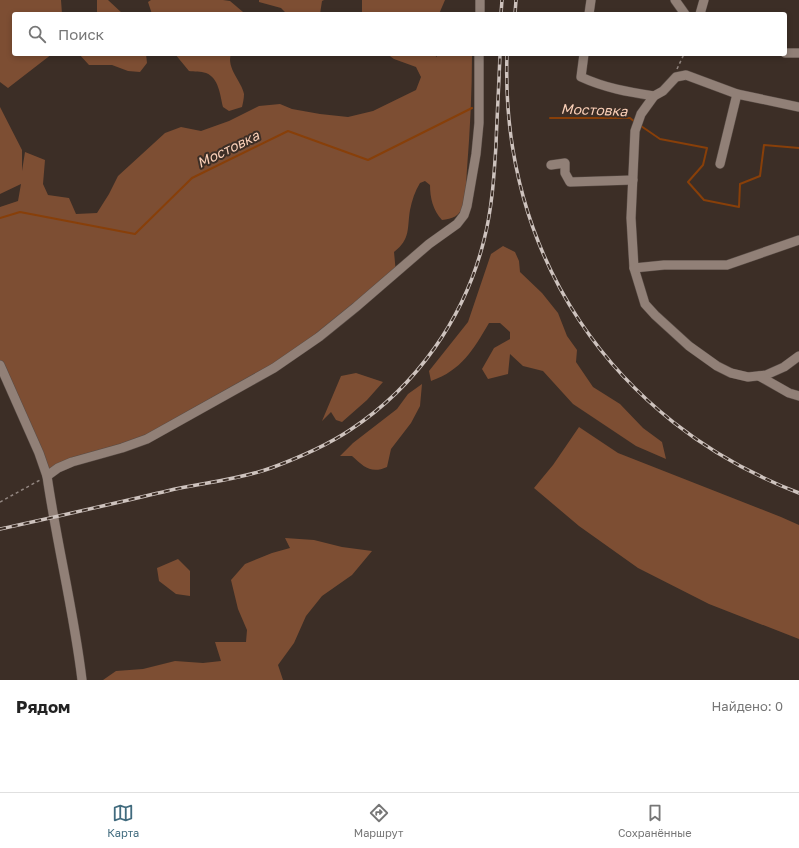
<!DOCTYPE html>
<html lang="ru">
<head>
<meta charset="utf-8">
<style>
  :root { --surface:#fff; --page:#f6f6f6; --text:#222; --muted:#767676; --line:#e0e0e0; --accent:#416b7e }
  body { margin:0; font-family:"Golos Text",sans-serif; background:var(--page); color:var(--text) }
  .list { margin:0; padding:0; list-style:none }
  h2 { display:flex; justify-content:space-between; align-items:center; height:52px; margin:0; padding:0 16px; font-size:17px }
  h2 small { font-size:13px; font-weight:400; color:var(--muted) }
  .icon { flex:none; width:22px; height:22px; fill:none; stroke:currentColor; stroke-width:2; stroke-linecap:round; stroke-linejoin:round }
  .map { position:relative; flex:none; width:799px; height:680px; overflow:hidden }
  .search { position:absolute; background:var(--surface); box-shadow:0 2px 6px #0003; left:12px; right:12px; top:12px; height:44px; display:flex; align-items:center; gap:10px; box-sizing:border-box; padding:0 14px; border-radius:4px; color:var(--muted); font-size:15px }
  .sheet { height:112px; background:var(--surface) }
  nav { display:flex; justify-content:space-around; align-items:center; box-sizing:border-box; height:56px; border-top:1px solid var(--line); background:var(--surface); font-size:11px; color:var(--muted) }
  nav a { display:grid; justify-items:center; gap:2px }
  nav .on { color:var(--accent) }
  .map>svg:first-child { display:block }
  .green { fill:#7d4e33 }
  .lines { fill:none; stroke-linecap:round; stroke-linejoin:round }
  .stream { stroke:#883f09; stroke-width:2 }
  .minor-casing { stroke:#594c46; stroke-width:10 }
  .path { stroke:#938781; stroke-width:1.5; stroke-dasharray:3 3; stroke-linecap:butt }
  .minor { stroke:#918077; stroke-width:9 }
  .rail-casing { stroke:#cec3be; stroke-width:3.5 }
  .rail { stroke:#3c2e26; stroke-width:2; stroke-dasharray:6; stroke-linecap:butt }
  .labels { text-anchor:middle; stroke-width:4; stroke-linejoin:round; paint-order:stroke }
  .water-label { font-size:14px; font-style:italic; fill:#fbd0b8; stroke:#3c2e26 }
</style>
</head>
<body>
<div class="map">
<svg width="799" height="680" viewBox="0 0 799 680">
  <rect width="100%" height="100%" fill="#3c2e26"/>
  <g class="green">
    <path d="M0,0H61L62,14H14V54H52L8,88L0,82Z"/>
    <path d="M97,0H108L123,14H97Z"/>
    <path d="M151,0H223L230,1L243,12L242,14H152L148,2Z"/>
    <path d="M259,0H324L322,1L320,14H287L281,8L259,2Z"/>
    <path d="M362,0H445L439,14H362Z"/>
    <path d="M79,54H146L147,63L140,72L128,71L112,65H89Z"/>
    <path d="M175,54H231C226,68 242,82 244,94C244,98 243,103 242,107L229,111L223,107C220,95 219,78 206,73C201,71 194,72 189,71Z"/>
    <path d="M387,54H433L437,57V54H472C472,92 470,130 467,169C466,180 467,195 463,206C460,216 452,219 442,220C433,210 430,198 430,185L425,181L420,183C415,191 412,200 410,210C407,228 411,239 394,252L396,273L274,368L122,448L47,476L0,365V207L18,201L21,184L0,194V107L22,150V171L25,152L45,160L43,184L48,195L69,198L76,214L97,213L109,194L118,176L165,133L181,127L201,131L229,121L259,106L280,104L292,109L320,114L348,117L373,111L416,90L421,77L416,67L394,59Z"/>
    <path d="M503,246L515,252L519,261L520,272L542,293L558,313L567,336L577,350L576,362L593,387L620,404L643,428L662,442L666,459L636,446L573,404L543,371L523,366L510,354L508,374L488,379L482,369L494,348L510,339V332L500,323H489C473,350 462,370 431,381L429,371L468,322L491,254Z"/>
    <path d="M356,373L383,382L367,400L342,422L336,420L331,412L322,421L341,376Z"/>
    <path d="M422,384L420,406L411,423L391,449L387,467C371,474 364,467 352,456H340L353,443L397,409L408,394Z"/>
    <path d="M579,427L618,453L781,517L799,525V639L709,604L638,568L579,526L534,488L553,465Z"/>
    <path d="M285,538L314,540L342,547L372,551L352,575L322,596L306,616L294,643L278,665L283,680H103L116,671L143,669L175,661L203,663L221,661L215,642H246L247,630L238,609L231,580L245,564L272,553L290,548Z"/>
    <path d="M178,559L190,571V596L176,594L159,581L157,568Z"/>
  </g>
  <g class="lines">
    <g class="stream">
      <path d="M550,118H630L635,122"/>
      <path d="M641,126L660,139L707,148L703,165L688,182L704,200L739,207L740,184L760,176L764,145L799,148"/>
      <path d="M0,218L20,212L135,234L192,178L288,131L368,160L472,108"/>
    </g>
    <g class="minor-casing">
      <g id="minor">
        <path d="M480,0V14"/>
        <path d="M675,0L685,14"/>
        <path d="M589,14L591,0"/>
        <path d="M700,14L704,0"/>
        <path d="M785,53H799"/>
        <path d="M584,54L581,77C605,88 628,92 654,96"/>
        <path d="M799,107L737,94L686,75L676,77L663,91L654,96L641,114L635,131L631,218L634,268L645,304L655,315L689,346L717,366L731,373L748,377L766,375L784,367L799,356"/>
        <path d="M720,164L737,94"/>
        <path d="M551,165L565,163V173L570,182L633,180"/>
        <path d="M634,268L664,265H727L799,240"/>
        <path d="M0,365L39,453L47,476"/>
        <path d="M759,376L789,393L799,396"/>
        <path d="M82,680C74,612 57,545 47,476L58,468L72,462L122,448L147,439L274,368L319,337L356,307L429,244L457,224L464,215L467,206L476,154L479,123V54"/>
      </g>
    </g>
    <g class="path">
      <path d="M677,69L684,54"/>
      <path d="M0,502L40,480"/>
    </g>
    <use href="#minor" class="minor"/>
    <g class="rail-casing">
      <g id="rail">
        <path d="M501,14L502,0"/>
        <path d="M515,14L516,0"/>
        <path d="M507,54C500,255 612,421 799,493"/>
        <path d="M0,529C56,517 111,504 167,491C201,483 238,480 271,468C298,458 326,446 350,430C417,386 465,317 484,240C492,209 494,177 496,145C497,115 499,84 500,54"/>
      </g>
    </g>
    <use href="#rail" class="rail"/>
  </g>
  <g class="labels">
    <g class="water-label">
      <text transform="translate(594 110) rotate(2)" y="5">Мостовка</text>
      <text transform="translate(228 149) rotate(-26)" y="5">Мостовка</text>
    </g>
  </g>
</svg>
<div class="search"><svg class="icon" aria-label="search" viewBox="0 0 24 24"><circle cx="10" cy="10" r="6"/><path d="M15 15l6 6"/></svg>Поиск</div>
</div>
<section class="sheet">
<h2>Рядом<small>Найдено: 0</small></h2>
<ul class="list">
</ul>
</section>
<nav>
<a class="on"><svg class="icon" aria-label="map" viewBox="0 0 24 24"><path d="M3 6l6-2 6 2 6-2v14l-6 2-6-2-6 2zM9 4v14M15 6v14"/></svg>Карта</a>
<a><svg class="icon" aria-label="directions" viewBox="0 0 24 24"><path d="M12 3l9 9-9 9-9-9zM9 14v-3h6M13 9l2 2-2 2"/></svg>Маршрут</a>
<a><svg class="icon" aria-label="saved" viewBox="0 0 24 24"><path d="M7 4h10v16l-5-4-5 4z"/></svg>Сохранённые</a>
</nav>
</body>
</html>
